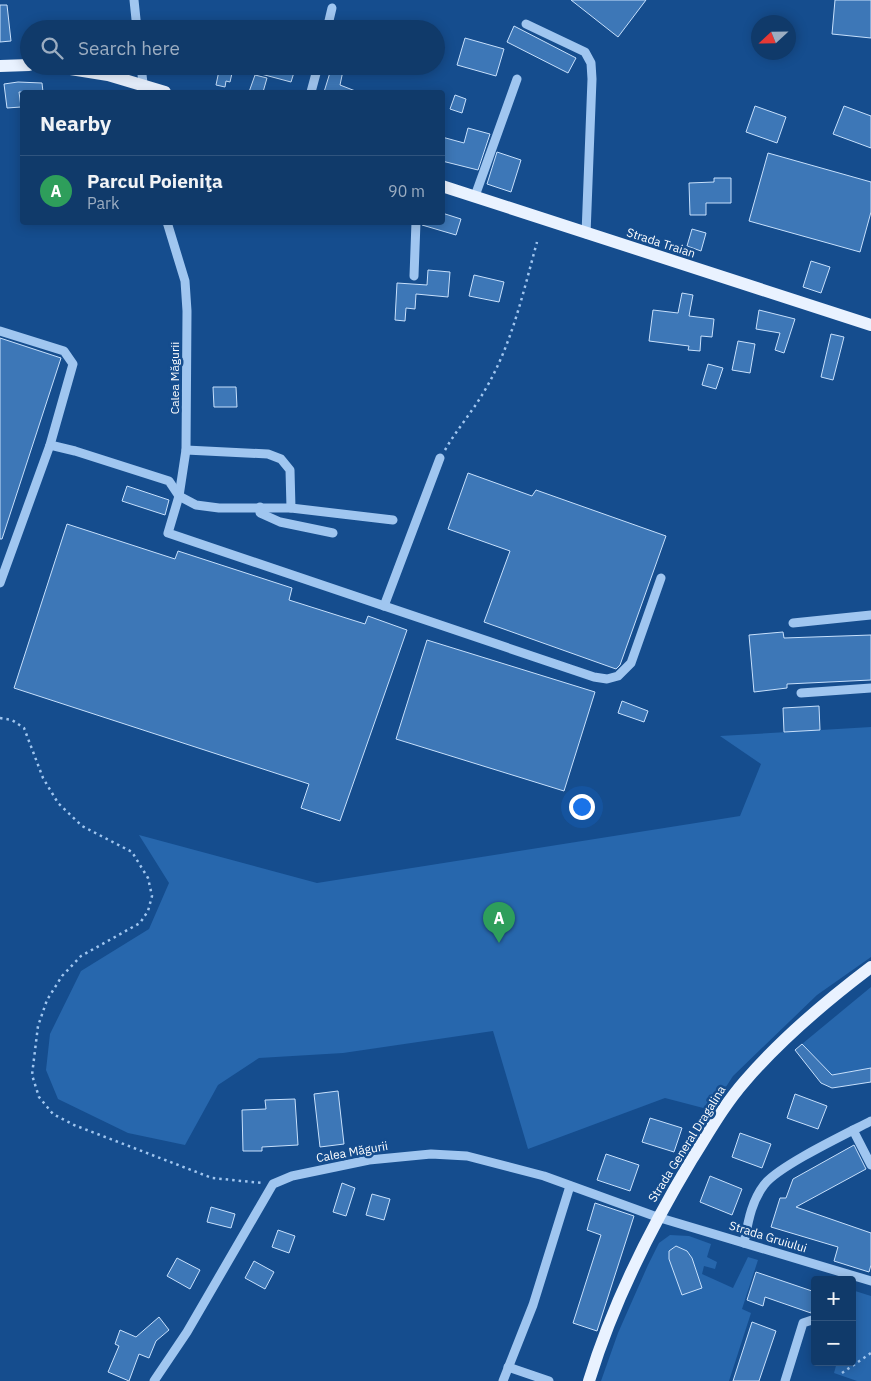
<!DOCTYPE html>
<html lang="en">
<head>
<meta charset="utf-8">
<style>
  :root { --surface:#103a6a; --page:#1e4572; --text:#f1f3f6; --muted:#9cadc1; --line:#30547e; --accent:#8bbbb9 }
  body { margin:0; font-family:"IBM Plex Sans",sans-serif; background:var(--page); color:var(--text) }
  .controls { position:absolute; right:15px; bottom:15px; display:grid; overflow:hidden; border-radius:5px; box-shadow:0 2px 12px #0003 }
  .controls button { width:45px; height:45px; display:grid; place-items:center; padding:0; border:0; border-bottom:1px solid var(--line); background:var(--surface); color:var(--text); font:25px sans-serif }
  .compass { position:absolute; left:751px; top:15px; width:45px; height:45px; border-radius:50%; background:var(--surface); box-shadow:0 2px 12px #0003; rotate:248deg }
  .you { position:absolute; left:581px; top:806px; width:18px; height:18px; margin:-12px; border:4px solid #fff; border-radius:50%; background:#1a73e8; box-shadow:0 0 0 8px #1a73e833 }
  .badge { display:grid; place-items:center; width:32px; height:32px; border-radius:50%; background:var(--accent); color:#fff; font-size:16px; font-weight:700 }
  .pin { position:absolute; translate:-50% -41px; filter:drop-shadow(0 1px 2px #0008) }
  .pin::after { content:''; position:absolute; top:26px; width:18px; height:15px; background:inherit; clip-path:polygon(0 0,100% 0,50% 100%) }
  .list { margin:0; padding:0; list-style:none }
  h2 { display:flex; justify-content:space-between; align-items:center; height:65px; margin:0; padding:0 20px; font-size:21px }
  h2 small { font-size:16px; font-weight:400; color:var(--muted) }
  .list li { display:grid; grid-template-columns:32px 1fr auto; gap:15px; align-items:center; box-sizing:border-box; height:70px; padding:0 20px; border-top:1px solid var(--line) }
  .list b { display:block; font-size:19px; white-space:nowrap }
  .list p { margin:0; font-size:16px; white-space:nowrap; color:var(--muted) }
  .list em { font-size:16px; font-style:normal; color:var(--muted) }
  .icon { flex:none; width:28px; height:28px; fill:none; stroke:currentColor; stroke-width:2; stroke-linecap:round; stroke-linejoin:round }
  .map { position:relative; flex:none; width:871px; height:1381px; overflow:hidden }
  .search { position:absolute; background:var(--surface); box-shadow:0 2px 12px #0003; left:20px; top:20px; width:425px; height:55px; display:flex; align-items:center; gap:12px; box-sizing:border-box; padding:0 18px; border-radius:28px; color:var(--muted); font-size:19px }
  .panel { position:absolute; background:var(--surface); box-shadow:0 2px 12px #0003; left:20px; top:90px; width:425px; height:135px; border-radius:5px }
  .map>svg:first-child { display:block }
  .green { fill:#2767ad }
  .building { fill:#3d77b7; stroke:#c7e0fc }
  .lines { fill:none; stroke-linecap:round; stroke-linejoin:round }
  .path { stroke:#a0c6f0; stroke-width:2.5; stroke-dasharray:2.5 4; stroke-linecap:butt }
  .minor { stroke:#a0c6f0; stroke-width:9 }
  .major { stroke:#e9f2ff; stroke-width:12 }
  .labels { text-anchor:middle; stroke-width:5; stroke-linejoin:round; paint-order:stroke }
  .street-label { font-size:12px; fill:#fff; stroke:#154d8e }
</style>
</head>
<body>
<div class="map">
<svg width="871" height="1381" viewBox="0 0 871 1381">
  <rect width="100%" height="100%" fill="#154d8e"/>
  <g class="green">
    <path d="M871,727V957L817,995L733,1076L711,1110L665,1098L528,1149L493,1031L343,1053L259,1058L218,1085L185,1145L128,1133L58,1099L46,1070L50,1034L81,971L149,929L169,883L139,835L317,883L740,816L761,764L720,736Z"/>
    <path d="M871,987V1068L832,1075L802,1044Z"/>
    <path d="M670,1235L689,1236L711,1244L707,1257L717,1262L715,1269L704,1266L702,1274L733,1288L748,1257L758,1260L742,1309L751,1313L729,1381H601L618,1333L648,1265L659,1243Z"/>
    <path d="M852,1290L871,1296V1381H857L834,1373L837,1362H852V1317L856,1306L852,1305Z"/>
  </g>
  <g class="building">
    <path d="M571,0H646L618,37Z"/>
    <path d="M835,0H871V38L832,34Z"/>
    <path d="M0,5H7L11,41L0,42Z"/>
    <path d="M514,26L576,58L568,73L507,42Z"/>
    <path d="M465,38L504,49L496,76L457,65Z"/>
    <path d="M220,66L233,69L230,82L226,81L225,87L216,85Z"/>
    <path d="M263,66H296L291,82L261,74Z"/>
    <path d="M332,66H344L340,85L358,92H324Z"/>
    <path d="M255,75L267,78L263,92H249Z"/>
    <path d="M18,82L42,83L43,92H19L21,107L7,108L4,84Z"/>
    <path d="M455,95L466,99L462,113L450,109Z"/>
    <path d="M755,106L786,117L777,143L746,132Z"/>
    <path d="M844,106L871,116V148L833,134Z"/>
    <path d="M468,128L490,134L478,170L442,161V137L464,143Z"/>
    <path d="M497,152L521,160L511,192L487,184Z"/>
    <path d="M768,153L871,182V212L860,252L749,221Z"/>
    <path d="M714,178H731V203H706V215H690L689,183L714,182Z"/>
    <path d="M442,213L461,219L456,235L422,225V222H442Z"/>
    <path d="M692,229L706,233L701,251L687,246Z"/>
    <path d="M811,261L830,267L821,293L803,287Z"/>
    <path d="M428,270L450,272L448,297L416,294L415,309L406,308L405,321L395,320L397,283L427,285Z"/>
    <path d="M474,275L504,282L499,302L469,296Z"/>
    <path d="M682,293L693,295L689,316L714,319L712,337L701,336L700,351L688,350L689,346L649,341L653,310L678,313Z"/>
    <path d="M759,310L795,319L784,353L775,350L780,333L756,329Z"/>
    <path d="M831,334L844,337L833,380L821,377Z"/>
    <path d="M0,338L61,358L2,539H0Z"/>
    <path d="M738,341L755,344L750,373L732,370Z"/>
    <path d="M708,364L723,368L716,389L702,385Z"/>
    <path d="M213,387H236L237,407H214Z"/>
    <path d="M468,473L532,496L536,490L666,536L620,665L616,669L484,622L510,551L448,529Z"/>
    <path d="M127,486L169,500L165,515L122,501Z"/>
    <path d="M67,524L175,559L178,551L292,588L289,600L365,624L368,616L407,630L340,821L301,808L309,784L14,688Z"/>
    <path d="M783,632L784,638L871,635V680L787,684V688L754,692L749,635Z"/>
    <path d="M427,640L595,692L564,791L396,739Z"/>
    <path d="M622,701L648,711L644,722L618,713Z"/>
    <path d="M819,706L820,730L784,732L783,708Z"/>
    <path d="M802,1044L832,1075L871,1068V1082L832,1088L821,1083L795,1050Z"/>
    <path d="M338,1091L344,1144L320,1147L314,1094Z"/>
    <path d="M795,1094L827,1106L818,1129L787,1118Z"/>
    <path d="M295,1099L298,1145L262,1147V1151H243L242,1110L266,1109L265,1100Z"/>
    <path d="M650,1118L682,1128L674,1152L642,1142Z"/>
    <path d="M740,1133L771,1144L762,1168L732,1157Z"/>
    <path d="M854,1145L866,1169L796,1207L871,1233V1265L869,1272L834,1261L838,1247L771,1227L780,1198H786L793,1179Z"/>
    <path d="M606,1154L639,1165L630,1191L597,1180Z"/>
    <path d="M710,1176L742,1189L732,1215L700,1202Z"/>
    <path d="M342,1183L355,1188L346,1216L333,1212Z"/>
    <path d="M372,1194L390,1199L384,1220L366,1215Z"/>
    <path d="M595,1203L634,1216L597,1331L573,1323L601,1235L587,1230Z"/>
    <path d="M211,1207L235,1214L231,1228L207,1222Z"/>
    <path d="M278,1230L295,1236L289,1253L272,1247Z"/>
    <path d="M676,1246L687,1251L692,1258L702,1288L682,1295L669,1259V1251Z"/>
    <path d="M177,1258L200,1270L190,1289L167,1276Z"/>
    <path d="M254,1261L274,1272L265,1289L245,1278Z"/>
    <path d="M756,1272L815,1292L811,1313L765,1297L763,1306L747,1300Z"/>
    <path d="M159,1317L169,1330L156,1341L149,1358L139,1354L129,1381L108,1372L119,1346L115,1344L120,1330L136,1337Z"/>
    <path d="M752,1322L776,1331L759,1381H733Z"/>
  </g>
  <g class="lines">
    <g class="path">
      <path d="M445,450C457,429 473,411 485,390C512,344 523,293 537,242"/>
      <path d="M0,718L12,720L24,728L43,778L58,803L82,826L132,852L148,878L152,896L148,911L140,923L81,956L62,976L47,1000L38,1026L32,1075L39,1097L53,1114L74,1125L212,1178L262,1183"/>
      <path d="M842,1373L871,1353"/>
    </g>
    <g class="minor">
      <path d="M134,0L137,29"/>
      <path d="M526,24L585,52L591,63L592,79L586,234"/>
      <path d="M327,29L332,8"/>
      <path d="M141,66L144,92"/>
      <path d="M311,92L318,66"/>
      <path d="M475,196L517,79"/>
      <path d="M167,222L185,281L187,311L186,450L179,496L168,533L594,677L607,679L618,676L631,663L661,578"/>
      <path d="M414,276L416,222"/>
      <path d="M0,331L64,351L73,364L50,445L0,583"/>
      <path d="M50,445L75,451L169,481L179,496L196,505L219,508H291L393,520"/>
      <path d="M186,450L268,454L281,459L290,470L291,508"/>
      <path d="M260,507V513L280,522L333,533"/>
      <path d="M384,606L440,458"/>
      <path d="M793,623L871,615"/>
      <path d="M801,693L871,688"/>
      <path d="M853,1130L871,1165"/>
      <path d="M744,1243C748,1223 751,1202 764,1185C778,1166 848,1133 871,1121"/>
      <path d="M508,1367L549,1381"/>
      <path d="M154,1381L187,1332L273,1184L292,1176L369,1160L431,1154L467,1156L544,1176L657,1217L871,1281"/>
      <path d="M503,1381L533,1305L570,1186"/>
      <path d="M785,1381L803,1323L815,1319"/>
    </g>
    <g class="major">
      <path d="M0,66L29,65"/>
      <path d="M52,66L108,75L165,92"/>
      <path d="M442,186L871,325"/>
      <path d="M589,1381C613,1302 650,1229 692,1159C709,1132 724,1105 745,1081C782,1038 826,1001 871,967"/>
    </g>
  </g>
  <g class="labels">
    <g class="street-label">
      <text transform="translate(661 243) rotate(18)" y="4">Strada Traian</text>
      <text transform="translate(175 378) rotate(-90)" y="4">Calea Măgurii</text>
      <text transform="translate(687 1144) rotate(-58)" y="4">Strada General Dragalina</text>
      <text transform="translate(352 1152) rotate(-10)" y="4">Calea Măgurii</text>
      <text transform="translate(768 1237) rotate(17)" y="4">Strada Gruiului</text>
    </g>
  </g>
</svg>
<div class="controls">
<button>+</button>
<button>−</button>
</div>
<svg class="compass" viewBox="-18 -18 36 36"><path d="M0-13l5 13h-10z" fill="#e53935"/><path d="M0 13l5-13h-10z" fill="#9cadc1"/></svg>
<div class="you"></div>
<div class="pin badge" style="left:499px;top:943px;background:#2e9e5b">A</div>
<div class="search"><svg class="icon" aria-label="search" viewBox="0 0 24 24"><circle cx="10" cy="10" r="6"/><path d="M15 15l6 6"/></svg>Search here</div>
<section class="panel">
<h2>Nearby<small></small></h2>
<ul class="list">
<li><span class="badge" style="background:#2e9e5b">A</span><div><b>Parcul Poieniţa</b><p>Park</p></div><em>90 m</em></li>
</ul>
</section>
</div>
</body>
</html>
